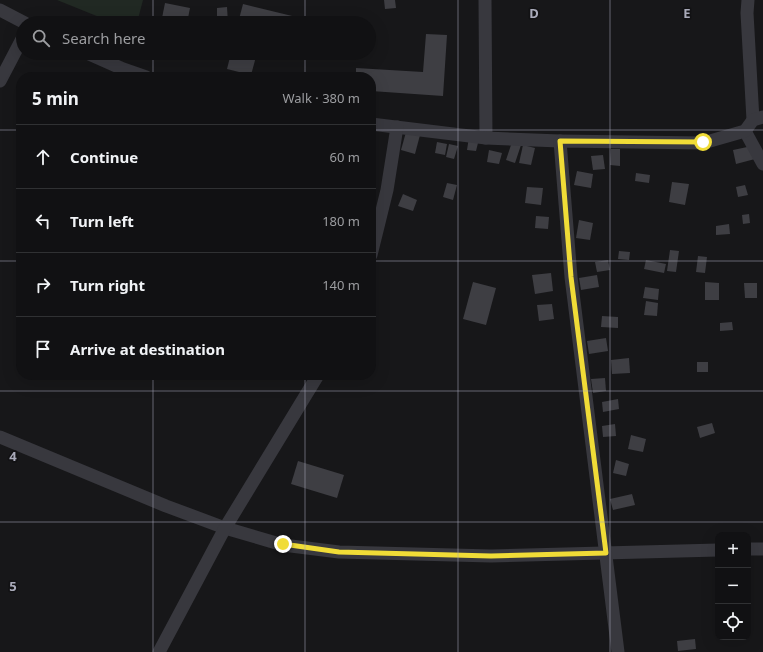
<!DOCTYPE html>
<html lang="en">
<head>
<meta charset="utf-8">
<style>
  :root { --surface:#111113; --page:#1e1f21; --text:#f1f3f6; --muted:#9c9da0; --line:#303133 }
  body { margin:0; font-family:"Noto Sans",sans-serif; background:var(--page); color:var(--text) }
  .controls { position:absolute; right:12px; bottom:12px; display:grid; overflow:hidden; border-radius:8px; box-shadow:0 4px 16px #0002 }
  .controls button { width:36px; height:36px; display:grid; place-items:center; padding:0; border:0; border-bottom:1px solid var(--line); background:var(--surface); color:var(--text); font:20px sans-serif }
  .stop { position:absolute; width:12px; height:12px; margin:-9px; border:3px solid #f0dc37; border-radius:50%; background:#fff }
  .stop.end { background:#f0dc37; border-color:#fff; box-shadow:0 1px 4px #0008 }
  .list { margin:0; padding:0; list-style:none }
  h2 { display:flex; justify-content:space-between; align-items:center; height:52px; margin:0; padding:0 16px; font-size:17px }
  h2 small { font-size:13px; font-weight:400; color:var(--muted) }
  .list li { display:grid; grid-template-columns:26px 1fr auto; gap:12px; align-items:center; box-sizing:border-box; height:64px; padding:0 16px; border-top:1px solid var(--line) }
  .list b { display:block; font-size:15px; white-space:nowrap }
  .list em { font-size:13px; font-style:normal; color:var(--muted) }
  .icon { flex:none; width:22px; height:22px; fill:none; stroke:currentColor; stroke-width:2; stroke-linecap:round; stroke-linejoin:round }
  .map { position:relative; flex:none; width:763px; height:652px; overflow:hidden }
  .search { position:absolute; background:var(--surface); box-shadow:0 4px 16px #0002; left:16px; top:16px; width:360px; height:44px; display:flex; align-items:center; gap:10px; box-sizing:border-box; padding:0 14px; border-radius:22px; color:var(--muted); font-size:15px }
  .panel { position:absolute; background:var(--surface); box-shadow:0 4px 16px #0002; left:16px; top:72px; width:360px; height:308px; border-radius:16px }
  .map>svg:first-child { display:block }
  .green { fill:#212923 }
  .building { fill:#3e3e43 }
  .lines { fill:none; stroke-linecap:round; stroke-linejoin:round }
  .street { stroke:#38383e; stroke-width:13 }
  .route { stroke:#f0dc37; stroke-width:5 }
  .grid { fill:none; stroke:#a9aab9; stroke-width:1; stroke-opacity:0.55 }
  .grid-label { font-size:13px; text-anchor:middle; font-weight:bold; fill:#a9aab9; stroke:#121214; stroke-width:3.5; stroke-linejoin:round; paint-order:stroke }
</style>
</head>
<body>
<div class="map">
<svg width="763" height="652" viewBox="0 0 763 652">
  <rect width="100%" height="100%" fill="#171719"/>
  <path class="green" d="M57,0H143L137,23H114Z"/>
  <g class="building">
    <path d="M384,0H395L396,8L385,9Z"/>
    <path d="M165,3L190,8L187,23H161Z"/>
    <path d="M243,4L317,22V23H238Z"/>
    <path d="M227,7L228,23H217V8Z"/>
    <path d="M426,34L447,35L443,96L371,91V77H356V68L423,72Z"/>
    <path d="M231,53H257L251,75L227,69Z"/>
    <path d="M406,132L420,135L415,154L401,150Z"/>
    <path d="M469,137L479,139L476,151L467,150Z"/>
    <path d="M437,142L447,144L445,155L435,153Z"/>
    <path d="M512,142L521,145L515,163L506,160Z"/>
    <path d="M449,144L458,146L454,159L446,157Z"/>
    <path d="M523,145L535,148L531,165L519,163Z"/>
    <path d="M752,146L755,159L736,164L733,150Z"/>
    <path d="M611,149H620V166L610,165Z"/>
    <path d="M489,150L502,153L499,164L487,162Z"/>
    <path d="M603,155L605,169L593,170L591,156Z"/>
    <path d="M577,171L593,174L591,188L574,185Z"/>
    <path d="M636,173L650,175L649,183L635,181Z"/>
    <path d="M672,182L689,184L685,205L669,202Z"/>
    <path d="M447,183L457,185L453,200L443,197Z"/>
    <path d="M745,185L748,195L738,197L736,187Z"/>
    <path d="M527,187L543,188L541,205L525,203Z"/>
    <path d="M403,194L417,200L413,211L398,206Z"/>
    <path d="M749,214L750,223L743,224L742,215Z"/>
    <path d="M536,216L549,217L548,229L535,228Z"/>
    <path d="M579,220L593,223L590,240L576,238Z"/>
    <path d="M729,224L730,234L716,235V226Z"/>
    <path d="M670,250L679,251L676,272L667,271Z"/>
    <path d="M619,251L630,252L629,260L618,259Z"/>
    <path d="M698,256L707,257L705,273L696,272Z"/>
    <path d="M608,260L610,270L597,272L595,262Z"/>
    <path d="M646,260L666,264L664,273L644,269Z"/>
    <path d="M551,273L553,291L535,294L532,275Z"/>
    <path d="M597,275L599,287L581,290L579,278Z"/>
    <path d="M473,282L496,288L486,325L463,319Z"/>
    <path d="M705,282L719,283V300H705Z"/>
    <path d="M744,283H757V298H745Z"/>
    <path d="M645,287L659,289L658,300L643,298Z"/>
    <path d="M646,301L658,303L657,316L644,315Z"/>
    <path d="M552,304L554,319L539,321L537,305Z"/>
    <path d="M602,316L618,317V328L601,327Z"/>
    <path d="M732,322L733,330L720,331V323Z"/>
    <path d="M606,338L608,351L589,354L587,341Z"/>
    <path d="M629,358L630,373L612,374L611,360Z"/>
    <rect x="697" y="362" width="11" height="10"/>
    <path d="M605,378L606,391L593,393L591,379Z"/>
    <path d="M618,399L619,409L603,412L602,402Z"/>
    <path d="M712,423L715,433L700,438L697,427Z"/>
    <path d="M615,424L616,436L603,437L602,426Z"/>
    <path d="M631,435L646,439L643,452L628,449Z"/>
    <path d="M616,460L629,464L626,476L613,473Z"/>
    <path d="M298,461L344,475L337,498L291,484Z"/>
    <path d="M632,494L635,505L613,510L610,499Z"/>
    <path d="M695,639L696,649L678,651L677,641Z"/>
  </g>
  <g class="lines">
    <g class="street">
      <path d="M485,0L486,138"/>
      <path d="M748,0L747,13L753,120"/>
      <path d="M0,10L25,23"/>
      <path d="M87,53L123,69L146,77"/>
      <path d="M0,81L23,37"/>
      <path d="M371,124L486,138L560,141"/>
      <path d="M745,131L763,164"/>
      <path d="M371,255L387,190L397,127"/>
      <path d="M0,437L166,506L225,528L283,545L339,552L491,556L718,550"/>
      <path d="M748,549H763"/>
      <path d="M159,652L225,528L318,375"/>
      <path d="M618,652L571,277L560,141L703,143L745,131L753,120L763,117"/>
    </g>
  </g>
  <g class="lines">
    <path class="route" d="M283,544L339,552L491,556L606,553L571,277L560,141L703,142"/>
  </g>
  <path class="grid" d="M153,0V23M305,0V23M458,0V652M610,0V652M153,53V77M305,53V77M0,130H21M371,130H763M0,261H21M371,261H763M153,375V652M305,375V652M0,391H763M0,522H763"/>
  <g class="grid-label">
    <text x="534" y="18">D</text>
    <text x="687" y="18">E</text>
    <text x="13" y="461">4</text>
    <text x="13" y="591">5</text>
  </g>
</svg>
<div class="controls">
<button>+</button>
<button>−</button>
<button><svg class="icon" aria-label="locate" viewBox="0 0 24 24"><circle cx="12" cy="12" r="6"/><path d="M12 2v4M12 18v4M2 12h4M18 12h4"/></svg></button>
</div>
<div class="stop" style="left:703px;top:142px"></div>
<div class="stop end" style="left:283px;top:544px"></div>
<div class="search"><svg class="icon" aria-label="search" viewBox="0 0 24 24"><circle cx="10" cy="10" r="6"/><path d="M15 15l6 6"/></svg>Search here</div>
<section class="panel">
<h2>5 min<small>Walk · 380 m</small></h2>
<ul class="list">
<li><svg class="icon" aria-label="ahead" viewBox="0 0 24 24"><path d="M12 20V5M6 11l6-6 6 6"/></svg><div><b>Continue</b></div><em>60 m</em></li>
<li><svg class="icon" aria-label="left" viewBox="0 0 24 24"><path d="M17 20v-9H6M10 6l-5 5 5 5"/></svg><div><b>Turn left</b></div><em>180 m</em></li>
<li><svg class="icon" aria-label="right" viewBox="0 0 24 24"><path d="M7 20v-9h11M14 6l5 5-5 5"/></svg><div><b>Turn right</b></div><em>140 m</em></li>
<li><svg class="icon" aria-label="arrive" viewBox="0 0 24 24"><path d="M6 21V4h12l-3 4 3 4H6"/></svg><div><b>Arrive at destination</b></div></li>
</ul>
</section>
</div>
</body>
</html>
